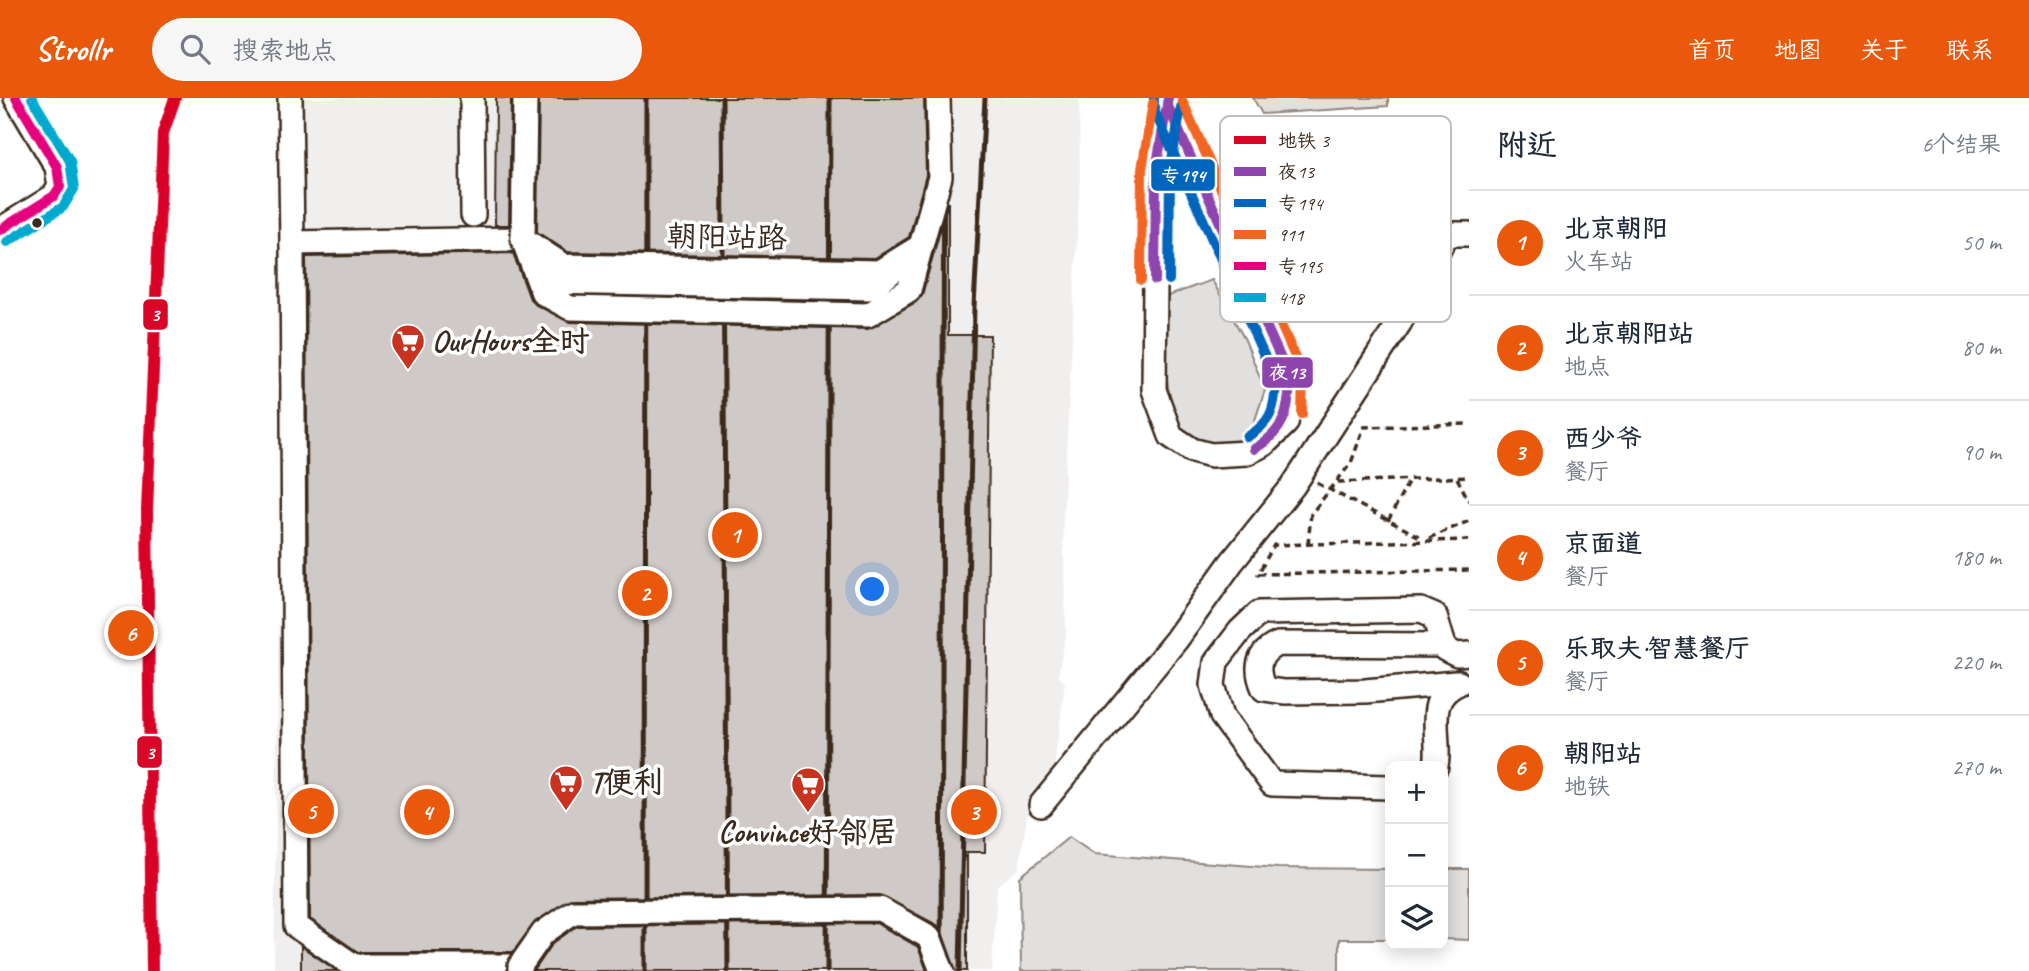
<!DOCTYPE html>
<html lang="zh">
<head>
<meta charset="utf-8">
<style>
  :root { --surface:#fff; --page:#f6f6f7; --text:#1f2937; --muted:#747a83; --line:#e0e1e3; --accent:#ea580c }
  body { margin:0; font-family:Caveat,"LXGW WenKai TC",sans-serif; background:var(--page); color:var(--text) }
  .controls { position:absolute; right:21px; bottom:21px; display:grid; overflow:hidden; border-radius:14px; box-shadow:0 4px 18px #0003 }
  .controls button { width:63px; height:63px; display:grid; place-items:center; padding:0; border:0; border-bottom:2px solid var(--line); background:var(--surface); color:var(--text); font:35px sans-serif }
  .you { position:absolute; left:873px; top:492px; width:24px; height:24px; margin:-18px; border:5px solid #fff; border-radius:50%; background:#1a73e8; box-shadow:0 0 0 10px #1a73e833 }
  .badge { display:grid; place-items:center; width:46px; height:46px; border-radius:50%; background:var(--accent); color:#fff; font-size:23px; font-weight:700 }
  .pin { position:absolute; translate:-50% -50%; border:4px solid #fff; box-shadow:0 2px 7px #0006 }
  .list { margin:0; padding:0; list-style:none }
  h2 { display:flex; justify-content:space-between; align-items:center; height:91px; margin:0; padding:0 28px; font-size:30px }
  h2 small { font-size:23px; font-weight:400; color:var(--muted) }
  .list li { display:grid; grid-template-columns:46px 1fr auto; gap:21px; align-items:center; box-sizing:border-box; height:105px; padding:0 28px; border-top:2px solid var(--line) }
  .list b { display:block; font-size:26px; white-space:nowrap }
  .list p { margin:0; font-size:23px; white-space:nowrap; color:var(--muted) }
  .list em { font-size:23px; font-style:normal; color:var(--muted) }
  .icon { flex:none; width:38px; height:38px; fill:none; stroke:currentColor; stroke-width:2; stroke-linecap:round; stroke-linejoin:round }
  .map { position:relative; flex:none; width:1469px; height:873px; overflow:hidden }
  header { display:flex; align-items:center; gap:42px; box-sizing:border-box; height:98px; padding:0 35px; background:var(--accent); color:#fff }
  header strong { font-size:33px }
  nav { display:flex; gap:38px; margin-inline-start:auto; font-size:24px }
  .search { width:490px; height:63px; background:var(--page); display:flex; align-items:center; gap:18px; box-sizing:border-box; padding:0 24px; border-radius:38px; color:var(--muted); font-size:26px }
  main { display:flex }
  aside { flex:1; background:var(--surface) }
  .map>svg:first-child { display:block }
  .built { fill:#f1efee }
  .green { fill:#e2e0de; stroke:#8e857e; stroke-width:2 }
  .building { fill:#cfcac7; stroke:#3b2a1e; stroke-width:2 }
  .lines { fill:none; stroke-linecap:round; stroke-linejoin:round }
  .minor-casing { stroke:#3b2a1e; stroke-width:28 }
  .path { stroke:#3b2a1e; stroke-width:3.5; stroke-dasharray:7 5; stroke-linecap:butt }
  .minor { stroke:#fff; stroke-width:23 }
  .rail { stroke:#3b2a1e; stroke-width:5 }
  .minor-bridge-casing { stroke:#3b2a1e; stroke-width:28; stroke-linecap:butt }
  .minor-bridge { stroke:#fff; stroke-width:23 }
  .bus-1-casing { stroke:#fff; stroke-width:16 }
  .bus-2-casing { stroke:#fff; stroke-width:16 }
  .bus-3-casing { stroke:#fff; stroke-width:16 }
  .bus-4-casing { stroke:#fff; stroke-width:16 }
  .bus-5-casing { stroke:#fff; stroke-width:16 }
  .bus-1 { stroke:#8e44ad; stroke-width:10 }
  .bus-2 { stroke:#0065bd; stroke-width:10 }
  .bus-3 { stroke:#f26522; stroke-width:10 }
  .bus-4 { stroke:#e5007d; stroke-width:10 }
  .bus-5 { stroke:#00a9ce; stroke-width:10 }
  .metro-1-casing { stroke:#fff; stroke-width:18 }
  .metro-1 { stroke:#d90627; stroke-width:12 }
  .bus-dot { fill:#3b2a1e; stroke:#fff; stroke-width:2.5 }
  .labels { text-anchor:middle; stroke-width:7; stroke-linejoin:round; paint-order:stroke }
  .street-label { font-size:30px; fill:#3b2a1e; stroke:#fff }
  .poi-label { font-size:30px; font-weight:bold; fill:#3b2a1e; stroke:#fff; text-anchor:start }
  .key { fill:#fff; stroke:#c4bfbc; stroke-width:2 }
  .key-label { font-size:19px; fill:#3b2a1e }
  .line-badge { stroke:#fff; stroke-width:2.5 }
  .badge-label { font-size:19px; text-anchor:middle; font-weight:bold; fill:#fff }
</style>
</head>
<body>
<header>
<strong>Strollr</strong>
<div class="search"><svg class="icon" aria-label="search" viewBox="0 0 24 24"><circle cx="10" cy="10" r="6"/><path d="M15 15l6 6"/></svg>搜索地点</div>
<nav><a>首页</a><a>地图</a><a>关于</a><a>联系</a></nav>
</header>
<main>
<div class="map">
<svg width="1469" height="873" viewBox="0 0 1469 873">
  <rect width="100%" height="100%" fill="#fff"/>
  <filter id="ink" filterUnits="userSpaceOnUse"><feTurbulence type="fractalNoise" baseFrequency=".0143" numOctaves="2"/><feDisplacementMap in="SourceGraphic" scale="14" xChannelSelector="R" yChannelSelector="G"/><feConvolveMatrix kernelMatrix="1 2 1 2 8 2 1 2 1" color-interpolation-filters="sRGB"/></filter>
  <g filter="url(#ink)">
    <path class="built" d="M285,0H1079L1080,80L1063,422L1066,537L1058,577L1065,585L1053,680L1027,718L1019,771L997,788L992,873H274Z"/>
    <g class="green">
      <path d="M1253,0H1388V8L1262,16Z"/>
      <path d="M1212,182L1245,242L1265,292L1248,343L1212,348L1183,336C1161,291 1164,247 1165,199Z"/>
      <path d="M1069,739L1094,756L1278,770L1390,771V841H1339V873H1021L1020,779Z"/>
      <path d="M1443,771H1469V842L1443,841Z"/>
    </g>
    <g class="building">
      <path d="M496,0H511L509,127H495Z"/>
      <path d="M539,0H924L926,77L909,139L875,160L568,154L537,134Z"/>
      <path d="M948,104V237H990L985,754H967V873H956L942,834L937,827L880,797L573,800L535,824L513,854H358L310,821L306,159L513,155L530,201L536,207L570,224L868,231L916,204L922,197Z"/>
      <path d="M876,825L918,849L927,873H534L553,845L577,828Z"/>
      <path d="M301,848L337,873H301Z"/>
    </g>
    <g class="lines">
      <g class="minor-casing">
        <g id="minor">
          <path d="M290,0L292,145L523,141"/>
          <path d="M472,0L473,117"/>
          <path d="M1167,6L1290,281V309L1286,325L1264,346L1247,355L1211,357L1192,352L1171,338L1154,292L1156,72L1168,0"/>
          <path d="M0,132L54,98L60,89L57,69L16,0"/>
          <path d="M292,145L296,828L354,868H520"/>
          <path d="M1444,547L1278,546C1257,555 1255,571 1264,591L1284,594L1365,593L1456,585"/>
          <path d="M1436,668C1442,638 1422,600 1459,585"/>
          <path d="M1390,689L1272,686L1222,618L1213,587L1216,564L1240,533L1259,515L1421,512L1435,518L1445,551L1457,557L1469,556"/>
          <path d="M1041,707L1176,542L1231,465L1293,388L1400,224L1447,136H1469"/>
        </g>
      </g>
      <g class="path">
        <path d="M1457,380L1469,403"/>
        <path d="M1338,384L1469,379"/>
        <path d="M1317,385L1422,440"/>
        <path d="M1388,423L1410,381"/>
        <path d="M1429,440L1469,423"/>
        <path d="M1469,442L1274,447L1258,476L1469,472"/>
        <path d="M1308,446L1311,416L1351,365L1364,329L1469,326"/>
      </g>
      <use href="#minor" class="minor"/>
      <g class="rail">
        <path d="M722,0L728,873"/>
        <path d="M645,873L646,0"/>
        <path d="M827,873L830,0"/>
        <path d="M941,873L944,0"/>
        <path d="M960,873L974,209L985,0"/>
      </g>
      <g class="minor-bridge-casing">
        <g id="minor-bridge">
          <path d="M525,0L523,141L564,168L879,174L921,148L940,79L938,0"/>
          <path d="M523,141L543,195L570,210L868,217L909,192L921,148"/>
          <path d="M538,169L546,184L872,190L896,170"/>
          <path d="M520,873V868L543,835L573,814L880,811L929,839L942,873"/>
        </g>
      </g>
      <use href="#minor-bridge" class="minor-bridge"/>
      <g class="bus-1-casing">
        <g id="bus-1">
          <path d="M1168,0L1167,6L1290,281C1289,314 1284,334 1254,351"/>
          <path d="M1155,182L1156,72L1167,7"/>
        </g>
      </g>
      <g class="bus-2-casing">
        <g id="bus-2">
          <path d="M1154,0V12L1276,284C1275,311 1271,325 1247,339"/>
          <path d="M1169,182L1170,73L1181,9"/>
        </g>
      </g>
      <g class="bus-3-casing">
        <g id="bus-3">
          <path d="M1182,2L1303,277L1302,316"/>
          <path d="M1141,182L1142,71L1153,5"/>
        </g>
      </g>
      <g class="bus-4-casing">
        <path id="bus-4" d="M0,132L54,98L60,89L57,69L16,0"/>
      </g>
      <g class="bus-5-casing">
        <path id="bus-5" d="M7,144L63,109L74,91L70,63L32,0"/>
      </g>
      <use href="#bus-1" class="bus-1"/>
      <use href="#bus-2" class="bus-2"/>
      <use href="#bus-3" class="bus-3"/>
      <use href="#bus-4" class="bus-4"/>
      <use href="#bus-5" class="bus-5"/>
      <g class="metro-1-casing">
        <path id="metro-1" d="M152,873L147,412L163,35L175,0"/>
      </g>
      <use href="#metro-1" class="metro-1"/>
    </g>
  </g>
  <defs>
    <g id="supermarket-pin" transform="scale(1.75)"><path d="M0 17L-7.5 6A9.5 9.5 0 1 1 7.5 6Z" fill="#c8321e" stroke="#fff"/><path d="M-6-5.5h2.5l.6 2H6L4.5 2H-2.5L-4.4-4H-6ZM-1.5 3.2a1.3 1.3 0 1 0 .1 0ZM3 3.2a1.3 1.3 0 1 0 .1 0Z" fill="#fff"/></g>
  </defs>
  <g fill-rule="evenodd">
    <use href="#supermarket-pin" x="408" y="243"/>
    <use href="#supermarket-pin" x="566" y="684"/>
    <use href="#supermarket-pin" x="808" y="686"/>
  </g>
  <circle class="bus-dot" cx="37" cy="125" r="6"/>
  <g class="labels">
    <g class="street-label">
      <text transform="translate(727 139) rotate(1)" y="10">朝阳站路</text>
    </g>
    <g class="poi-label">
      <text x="432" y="253">OurHours全时</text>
      <text x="590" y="694">T便利</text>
      <text x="808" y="744" text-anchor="middle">Convince好邻居</text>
    </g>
  </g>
  <rect x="1220" y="18" width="231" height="206" rx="10" class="key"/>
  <rect x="1234" y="38" width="32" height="8" fill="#d90627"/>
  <rect x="1234" y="69" width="32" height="9" fill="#8e44ad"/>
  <rect x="1234" y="101" width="32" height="8" fill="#0065bd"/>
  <rect x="1234" y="132" width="32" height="9" fill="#f26522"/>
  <rect x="1234" y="164" width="32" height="8" fill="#e5007d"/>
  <rect x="1234" y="195" width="32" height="9" fill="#00a9ce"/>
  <g class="key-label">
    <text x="1278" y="49">地铁 3</text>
    <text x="1278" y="80">夜13</text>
    <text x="1278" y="112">专194</text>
    <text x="1278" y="143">911</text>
    <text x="1278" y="175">专195</text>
    <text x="1278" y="206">418</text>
  </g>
  <g class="line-badge">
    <rect x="1150" y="60" width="66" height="34" rx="7" fill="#0065bd"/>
    <rect x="142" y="200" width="27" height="33" rx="7" fill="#d90627"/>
    <rect x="1261" y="258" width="53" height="33" rx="7" fill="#8e44ad"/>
    <rect x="136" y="637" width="27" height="34" rx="7" fill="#d90627"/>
  </g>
  <g class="badge-label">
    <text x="1183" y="84">专194</text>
    <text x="155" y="223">3</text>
    <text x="1287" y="281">夜13</text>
    <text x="150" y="661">3</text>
  </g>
</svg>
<div class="controls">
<button>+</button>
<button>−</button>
<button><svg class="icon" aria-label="layers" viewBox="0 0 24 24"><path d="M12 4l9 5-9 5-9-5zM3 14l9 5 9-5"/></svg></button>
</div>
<div class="you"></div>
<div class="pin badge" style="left:735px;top:437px">1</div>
<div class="pin badge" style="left:645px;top:495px">2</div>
<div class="pin badge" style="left:974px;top:714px">3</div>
<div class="pin badge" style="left:427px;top:714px">4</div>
<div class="pin badge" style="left:311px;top:713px">5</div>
<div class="pin badge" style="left:131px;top:535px">6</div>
</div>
<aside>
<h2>附近<small>6个结果</small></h2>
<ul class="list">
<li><span class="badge">1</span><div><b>北京朝阳</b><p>火车站</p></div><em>50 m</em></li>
<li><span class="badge">2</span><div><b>北京朝阳站</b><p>地点</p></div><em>80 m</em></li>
<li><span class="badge">3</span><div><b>西少爷</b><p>餐厅</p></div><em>90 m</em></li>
<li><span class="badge">4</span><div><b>京面道</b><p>餐厅</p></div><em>180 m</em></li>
<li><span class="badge">5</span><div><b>乐取夫·智慧餐厅</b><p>餐厅</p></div><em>220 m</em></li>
<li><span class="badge">6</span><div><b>朝阳站</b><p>地铁</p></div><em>270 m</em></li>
</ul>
</aside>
</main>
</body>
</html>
